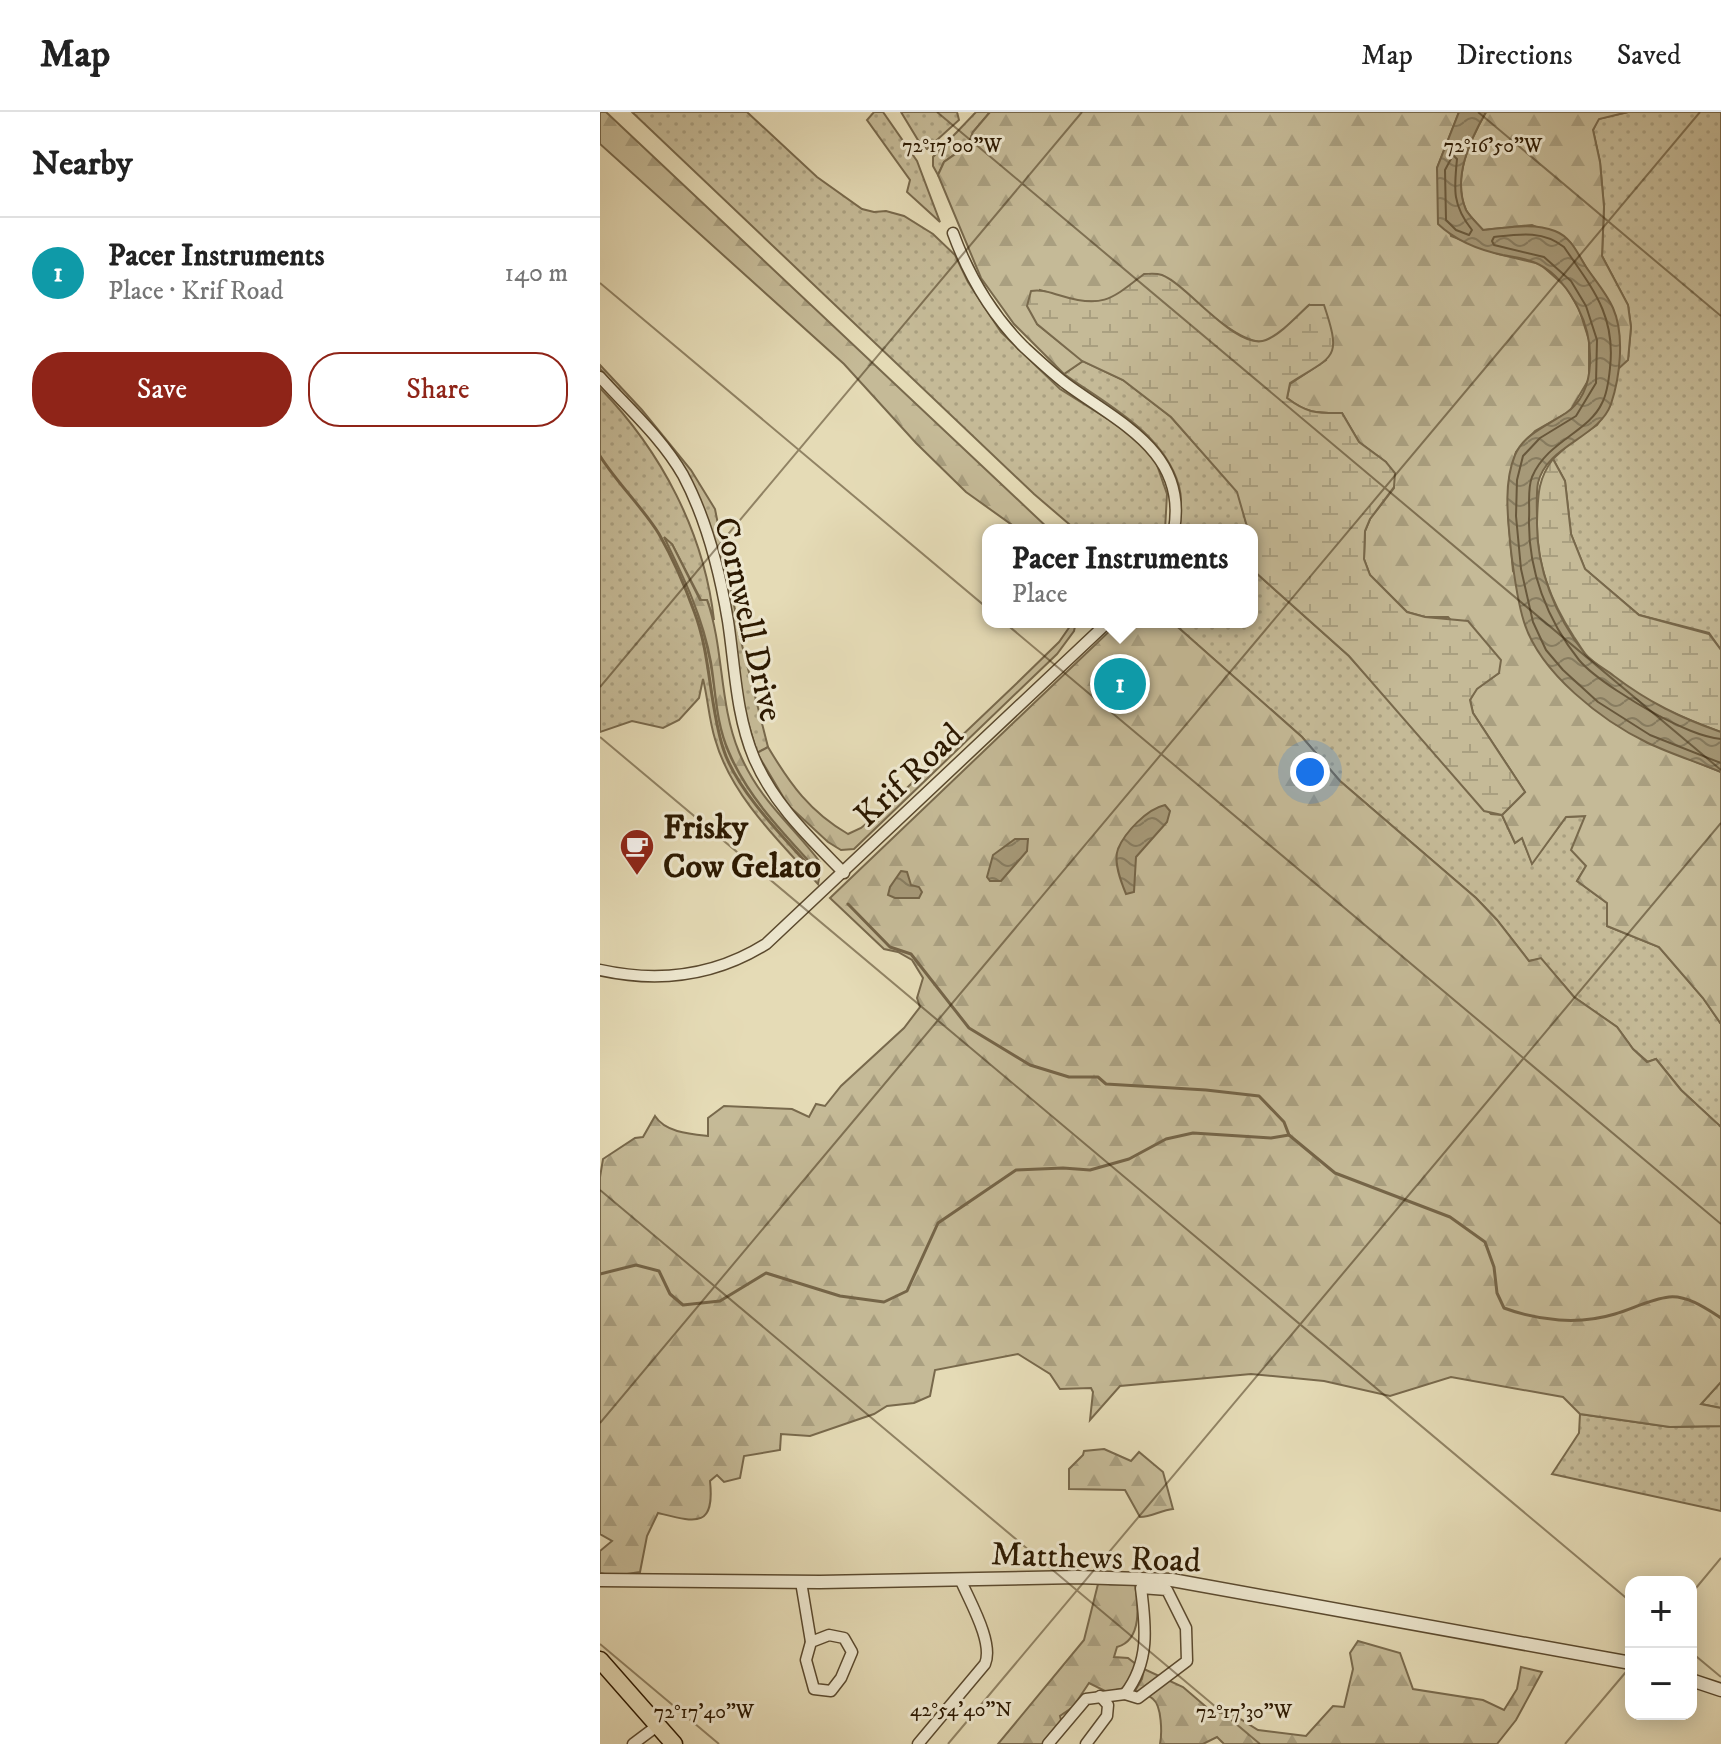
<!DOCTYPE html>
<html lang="en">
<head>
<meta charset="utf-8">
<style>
  :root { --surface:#fff; --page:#f6f6f6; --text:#222; --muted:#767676; --line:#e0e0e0; --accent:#8f2418 }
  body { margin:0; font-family:"IM FELL DW Pica",serif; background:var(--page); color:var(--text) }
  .controls { position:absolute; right:24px; bottom:24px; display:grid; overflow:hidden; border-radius:16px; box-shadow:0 4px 20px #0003 }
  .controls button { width:72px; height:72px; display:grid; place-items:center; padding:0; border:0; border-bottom:2px solid var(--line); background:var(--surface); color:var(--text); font:40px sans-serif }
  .you { position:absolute; left:710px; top:660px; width:28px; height:28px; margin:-20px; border:6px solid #fff; border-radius:50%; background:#1a73e8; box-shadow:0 0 0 12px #1a73e833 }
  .badge { display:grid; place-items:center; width:52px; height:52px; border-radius:50%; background:var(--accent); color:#fff; font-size:26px; font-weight:700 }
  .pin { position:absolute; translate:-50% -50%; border:4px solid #fff; box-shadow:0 2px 8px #0006 }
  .popup { position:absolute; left:382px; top:412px; width:276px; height:104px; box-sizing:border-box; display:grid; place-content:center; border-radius:16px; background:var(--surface); filter:drop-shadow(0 2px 6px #0005); font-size:26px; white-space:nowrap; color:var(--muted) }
  .popup b { font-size:30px; color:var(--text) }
  .popup::after { content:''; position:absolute; left:50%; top:100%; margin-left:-16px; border:16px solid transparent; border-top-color:var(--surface) }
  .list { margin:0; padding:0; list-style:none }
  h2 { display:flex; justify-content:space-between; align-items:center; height:104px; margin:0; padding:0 32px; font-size:34px }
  h2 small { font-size:26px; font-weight:400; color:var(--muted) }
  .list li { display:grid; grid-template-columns:52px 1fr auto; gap:24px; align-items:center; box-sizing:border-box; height:112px; padding:0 32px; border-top:2px solid var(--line) }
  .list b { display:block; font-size:30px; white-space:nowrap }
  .list p { margin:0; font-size:26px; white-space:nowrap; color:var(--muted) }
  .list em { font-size:26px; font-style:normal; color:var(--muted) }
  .actions { display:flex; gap:16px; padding:24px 32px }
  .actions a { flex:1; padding:18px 0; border:2px solid var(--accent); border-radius:32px; text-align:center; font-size:28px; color:var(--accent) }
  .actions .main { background:var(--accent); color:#fff }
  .map { position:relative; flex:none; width:1121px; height:1632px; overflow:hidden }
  header { display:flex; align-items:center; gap:48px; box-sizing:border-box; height:112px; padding:0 40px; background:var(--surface); border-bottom:2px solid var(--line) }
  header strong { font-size:38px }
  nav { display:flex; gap:44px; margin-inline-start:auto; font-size:28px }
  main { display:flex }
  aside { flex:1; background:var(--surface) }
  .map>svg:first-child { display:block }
  .green { fill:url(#green-dots); stroke:#78694c; stroke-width:2 }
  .forest { fill:url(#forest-firs); stroke:#78694c; stroke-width:2 }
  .wetland { fill:url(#wetland-marsh); stroke:#78694c; stroke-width:2 }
  .water { fill:url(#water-waves); stroke:#756548; stroke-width:2 }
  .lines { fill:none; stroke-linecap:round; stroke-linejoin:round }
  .shore { stroke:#68583c; stroke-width:2 }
  .stream { stroke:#756548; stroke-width:3 }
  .minor-casing { stroke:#5a492e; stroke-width:13 }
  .tertiary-casing { stroke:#5a492e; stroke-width:15 }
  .primary-casing { stroke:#2b1800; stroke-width:19 }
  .minor { stroke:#eee8d0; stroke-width:10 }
  .tertiary { stroke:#eee8d0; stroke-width:12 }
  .primary { stroke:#e5dbb6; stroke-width:16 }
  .ticks { fill:none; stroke:#2b1800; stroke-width:2; stroke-opacity:0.45 }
  .labels { text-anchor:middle; stroke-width:6; stroke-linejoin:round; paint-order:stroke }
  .street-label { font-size:34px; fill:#2b1800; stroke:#eee8d0 }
  .poi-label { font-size:34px; font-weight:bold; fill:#2b1800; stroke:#eee8d0; text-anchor:start }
  .ticks-label { font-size:20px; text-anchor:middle; fill:#2b1800; stroke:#eee8d0; stroke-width:6; stroke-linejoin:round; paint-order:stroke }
</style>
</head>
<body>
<header>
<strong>Map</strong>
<nav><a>Map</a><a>Directions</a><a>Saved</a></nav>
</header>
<main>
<aside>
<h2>Nearby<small></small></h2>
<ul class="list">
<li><span class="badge" style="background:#0f9aa8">1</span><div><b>Pacer Instruments</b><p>Place · Krif Road</p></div><em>140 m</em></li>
</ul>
<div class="actions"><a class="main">Save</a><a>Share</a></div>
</aside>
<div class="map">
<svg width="1121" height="1632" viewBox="0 0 1121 1632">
  <defs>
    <pattern id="green-dots" width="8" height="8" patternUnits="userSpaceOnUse" patternTransform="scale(2)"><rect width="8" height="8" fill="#c5ba97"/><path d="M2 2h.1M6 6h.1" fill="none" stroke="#a99f80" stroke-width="1.8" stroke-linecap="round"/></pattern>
    <pattern id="forest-firs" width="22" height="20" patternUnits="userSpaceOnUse" patternTransform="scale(2)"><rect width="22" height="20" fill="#c5ba97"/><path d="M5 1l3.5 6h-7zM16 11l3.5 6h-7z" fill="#a99f80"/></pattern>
    <pattern id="wetland-marsh" width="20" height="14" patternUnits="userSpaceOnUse" patternTransform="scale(2)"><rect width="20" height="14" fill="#c5ba97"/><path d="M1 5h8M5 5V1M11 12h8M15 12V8" fill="none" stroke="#a99f80"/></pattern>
    <pattern id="water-waves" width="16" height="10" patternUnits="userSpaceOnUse" patternTransform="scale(2)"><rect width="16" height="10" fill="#a69978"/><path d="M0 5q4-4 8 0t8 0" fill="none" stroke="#877c60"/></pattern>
  </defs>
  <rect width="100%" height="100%" fill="#e5dbb6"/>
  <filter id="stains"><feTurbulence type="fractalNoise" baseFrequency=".0025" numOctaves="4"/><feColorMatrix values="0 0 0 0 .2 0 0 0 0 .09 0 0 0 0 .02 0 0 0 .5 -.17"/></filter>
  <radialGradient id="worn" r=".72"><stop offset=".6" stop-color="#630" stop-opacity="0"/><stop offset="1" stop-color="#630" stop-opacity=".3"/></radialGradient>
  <g class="green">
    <path d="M32,0H147L217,65L262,97L274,100L286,99L304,104L333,122L355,143L368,170L401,220L460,277L511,309L542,332L556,350L567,382L565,418H476L434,382Z"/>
    <path d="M274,0H283L317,49L340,110L307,80L310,68L267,8Z"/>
    <path d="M301,0H357L359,8L327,37L321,33Z"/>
    <path d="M376,0H390L373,20L368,33L344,50L338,63L333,54V45Z"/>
    <path d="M1028,0H1121V538L1109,521L1039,503L985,457L971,422L965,369L953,347L969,332L997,313L1010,294L1018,257L1028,247L1031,215L1028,193L1002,144L1004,95L1000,50L993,18L998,7Z"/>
    <path d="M483,249L523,268L571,305L638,380L648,418H579C580,404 583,388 579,374C564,321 506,292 464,262Z"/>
    <path d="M0,253L42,298L91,358L115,397L142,533L168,635L157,641L143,593L124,482L96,389L54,319L0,257Z"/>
    <path d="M0,276C61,339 104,420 114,508L107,488H101L72,432C87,471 102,508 110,549C116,579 116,610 128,639C148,687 186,724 220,761L218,772C180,730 131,684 115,627C109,608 108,587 103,567L99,586L79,608L63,616L32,609L0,620Z"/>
    <path d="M652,450L654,459L749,544L891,702L902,703L915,731L922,726L932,751L966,705L985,704L986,754L977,769L1007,791V814L1059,835L1103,886L1121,912V1015L1081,978L1056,947L1048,950L1033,937L1017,915L974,885L941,847L929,849L897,808L876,786L740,669L702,625L572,510H652Z"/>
    <path d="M1121,1270V1296L1101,1292L1118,1273Z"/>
    <path d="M980,1302L1070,1315L1121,1314V1399L952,1362L979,1321Z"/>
  </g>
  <g class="forest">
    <path d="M0,0H6L450,418H419L366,380L316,331L244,252L0,32Z"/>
    <path d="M390,0H859L837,56L851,124L898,142L940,152L966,175L979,197L989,228V267L970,299L935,319L916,340L909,367L908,404L913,459L1046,630L1121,660V912L1103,886L1059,835L1007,814V791L977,769L986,754L971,738L985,704L966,705L932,752L922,726L915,731L902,703L925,680L873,601L870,588L876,577L899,561L848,505H825L807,500L770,463L764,447L765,419L770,407L794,376L786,350L759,330L742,301C717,301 708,302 687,286L690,272L726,248L709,193C697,204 681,224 665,229C642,236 588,183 571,168L504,190L475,189L440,178L437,212L483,249L464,262L414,212L381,166L338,63L344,50L368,33L373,20Z"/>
    <path d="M886,0H1028L999,7L993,18L1000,50L1004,95L1002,144L1028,193L1031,215L1028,248L1018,257L1019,225L1013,197L970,130L932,113L883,118C878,112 870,105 866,98C852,66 870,28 886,0Z"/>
    <path d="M64,425L72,432L100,488H107C124,536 119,592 139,640C159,688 190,711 220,750V761C186,724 149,687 129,640C116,611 116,580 111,550C103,505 84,466 64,425Z"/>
    <path d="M473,510H476L474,519L457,542L254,737L241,738L228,730L188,693L157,641L168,635C190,672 210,700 248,722L261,716L291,691L416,572L459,530Z"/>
    <path d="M519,510H572L702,625L740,669L876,786L897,808L929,849L941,846L974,885L1017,915L1033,937L1047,950L1056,947L1081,978L1121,1015V1270L1101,1292L1121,1296V1314L1070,1315L980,1302L963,1285L851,1265L790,1284L724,1269L651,1262L520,1274L490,1308L493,1280L491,1276L460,1277L450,1262L418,1242L335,1258L330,1284L314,1291L287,1294L274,1302L210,1324L181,1322L180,1338L144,1344L140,1366L124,1370L117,1363L110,1369C115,1417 95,1410 58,1401L47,1424L40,1460L14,1464L0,1461V1439L12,1429L0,1422V1065L3,1047L35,1026L43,1025L55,1004C65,1020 89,1022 108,1024V1006L124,994L192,997L209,1005L216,992L225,994L241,974L304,916L320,895L317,886L323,866L312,848L298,840L284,837L230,786Z"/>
    <path d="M504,1337L531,1349L539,1340L563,1360L573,1397C561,1398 552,1405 540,1405L525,1378L469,1377V1357L483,1343L484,1339Z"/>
    <path d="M498,1472H535C538,1492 543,1528 517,1535L514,1545L528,1546L537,1553L525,1576L507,1580L489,1571L473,1595L460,1604L462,1612L443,1632H398L484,1528Z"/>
    <path d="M758,1529L800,1541L813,1577L883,1588L904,1598L917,1577L921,1555L942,1560L916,1608L897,1632H624L617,1625L603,1632H560C562,1622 562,1594 553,1587C549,1583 540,1581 535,1579L542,1567L544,1557L583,1575L611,1599L634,1603L658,1618L706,1624L733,1594L744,1595L753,1557L750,1541Z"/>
  </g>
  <g class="wetland">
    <path d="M544,162C550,162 556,161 562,163C588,173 637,240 666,228C681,222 697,204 709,193H724C742,247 735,243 690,271L687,286C708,302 717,301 742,301L759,330L786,350L795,361L794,375L770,407L765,419L764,447L770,463L807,500L825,505L868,509L901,548L899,561L877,577L870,588L873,601L925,680L902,703L884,699L749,544L654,459L652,418H648L637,380L571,305L523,268L482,249L437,212L427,194L431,179C442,177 451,181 462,184C503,197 513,186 544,162Z"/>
    <path d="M953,347L965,369L971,422L985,457L1039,503L1109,522L1121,538V620C1073,603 1026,581 988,545C983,540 979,532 974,525C951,490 936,453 937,410C938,385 937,368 953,347Z"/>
  </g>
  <g class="water">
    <path d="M859,0H886C870,28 852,66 866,98C870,105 878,112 883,118C908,116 932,110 955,119C971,125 978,142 986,155C995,168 1007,182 1013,196C1025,223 1020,265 1011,292C999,326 947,333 938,371C936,382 937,396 937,408C936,456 955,504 985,542C993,551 1005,557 1014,564C1048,590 1081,606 1121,620V660C1097,650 1071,642 1048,631C1002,609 940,561 924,510C917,488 914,463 911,439C908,408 903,372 915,343C924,322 948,313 966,301C998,279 994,227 978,196C970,179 955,160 938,152C927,146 914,145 903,143C879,138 856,129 838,112L837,56Z"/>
    <path d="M565,693L570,699L567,710L536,745L534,780L526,782C521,770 513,750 518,737C525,720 547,697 565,693Z"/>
    <path d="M415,727H428L427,739L401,769H390L387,765L393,743Z"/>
    <path d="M301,759L307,760L311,773L319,775L322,780L319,786H295L288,783L290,775Z"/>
  </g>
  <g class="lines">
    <g class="shore">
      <path d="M853,43L857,47C854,77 852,93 872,118L869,123L856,118L846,108L845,58Z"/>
      <path d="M1121,627C1100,625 1077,613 1059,604C1037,592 994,566 979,548C947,508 928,458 929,407C930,394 927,378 932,365C947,329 989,320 1002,291C1007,282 1009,266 1010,256C1016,203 992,176 964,135C943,118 919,122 894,125L892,129L894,133L944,145L971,169L986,194L997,228L996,271L976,304L940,326L923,344L917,368L916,404L921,457L933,510L946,538L963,558L998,590L1050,623L1121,651"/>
    </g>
    <g class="stream">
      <path d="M0,344C17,371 44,397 59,422C72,445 85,474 94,499C111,543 109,592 123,636C136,678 184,726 213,758"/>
      <path d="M248,792L290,835L311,842L369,916L430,953L469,965H498L506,972L606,978L659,984L684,1010L689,1023"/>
      <path d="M0,1162L36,1153L59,1159L70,1182L83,1193L120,1189L166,1161L240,1184L284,1190L307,1179L338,1111L416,1058L463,1056L490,1058L529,1047L566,1027L593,1021L671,1026L689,1023L735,1061L850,1105L885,1130L894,1155L897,1181L904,1196C939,1209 979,1213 1015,1202C1032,1197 1051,1187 1069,1185C1087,1183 1107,1197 1121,1206"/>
    </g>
    <g class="minor-casing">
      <g id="minor">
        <path d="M353,121C368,162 392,203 424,235C437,247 451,260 465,271C517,310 588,339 574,418"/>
        <path d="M0,265C28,296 62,326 83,363C106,406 120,461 128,509C135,555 136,603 154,646C174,693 210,726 244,761"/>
        <path d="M0,858C59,871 115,864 166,832L508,510"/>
        <path d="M201,1470L211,1530"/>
        <path d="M541,1476L567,1478L586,1516L587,1549L538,1586L525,1582C550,1550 546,1515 541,1476Z"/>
        <path d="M229,1523L244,1526L252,1540L241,1566L231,1579L214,1577L206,1548L211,1530Z"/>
        <path d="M33,1632L57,1614"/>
        <path d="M318,1632L385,1552C394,1531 370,1490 361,1469"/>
        <path d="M448,1632L486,1587L525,1582"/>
        <path d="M486,1632L507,1604L508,1593L500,1584"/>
      </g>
    </g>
    <g class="tertiary-casing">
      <g id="tertiary">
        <path d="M0,1468L220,1470L477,1465L572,1468L1031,1551"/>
        <path d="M1091,1568L1121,1578"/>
      </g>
    </g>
    <g class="primary-casing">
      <path id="primary" d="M0,1548L74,1632"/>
    </g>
    <use href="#minor" class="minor"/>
    <use href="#tertiary" class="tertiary"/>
    <use href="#primary" class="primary"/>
  </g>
  <path class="ticks" d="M337,0L1121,658M878,0L1121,204M0,171L1121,1112M0,575L482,0M0,625L1031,1490M0,1078L660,1632M0,1311L1100,0M1091,1482L1121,1446M0,1532L119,1632M1091,1540L1121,1565M348,1632L1121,711M965,1632L1031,1554"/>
  <defs>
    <g id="cafe-pin" transform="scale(1.8)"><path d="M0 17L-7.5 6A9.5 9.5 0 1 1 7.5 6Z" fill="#8f2418" stroke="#eee8d0"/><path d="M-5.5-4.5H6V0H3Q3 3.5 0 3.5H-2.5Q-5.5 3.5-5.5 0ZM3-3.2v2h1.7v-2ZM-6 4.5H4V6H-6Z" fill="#fff"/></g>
  </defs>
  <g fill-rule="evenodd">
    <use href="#cafe-pin" x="37" y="734"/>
  </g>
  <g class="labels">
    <g class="street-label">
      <text transform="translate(150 507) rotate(77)" y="12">Cornwell Drive</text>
      <text transform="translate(308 662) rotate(-43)" y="12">Krif Road</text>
      <text transform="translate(496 1444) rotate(2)" y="12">Matthews Road</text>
    </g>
    <g class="poi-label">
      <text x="63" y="726">Frisky<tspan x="63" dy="39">Cow Gelato</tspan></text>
    </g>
  </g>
  <g class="ticks-label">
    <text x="893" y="40">72°16'50"W</text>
    <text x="352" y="40">72°17'00"W</text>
    <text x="361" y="1604">42°54'40"N</text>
    <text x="104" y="1606">72°17'40"W</text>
    <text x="644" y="1606">72°17'30"W</text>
  </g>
  <rect width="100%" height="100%" filter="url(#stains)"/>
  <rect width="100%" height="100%" fill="url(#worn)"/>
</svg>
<div class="controls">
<button>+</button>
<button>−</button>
</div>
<div class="you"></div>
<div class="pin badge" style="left:520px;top:572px;background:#0f9aa8">1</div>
<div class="popup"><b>Pacer Instruments</b>Place</div>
</div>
</main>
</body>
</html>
